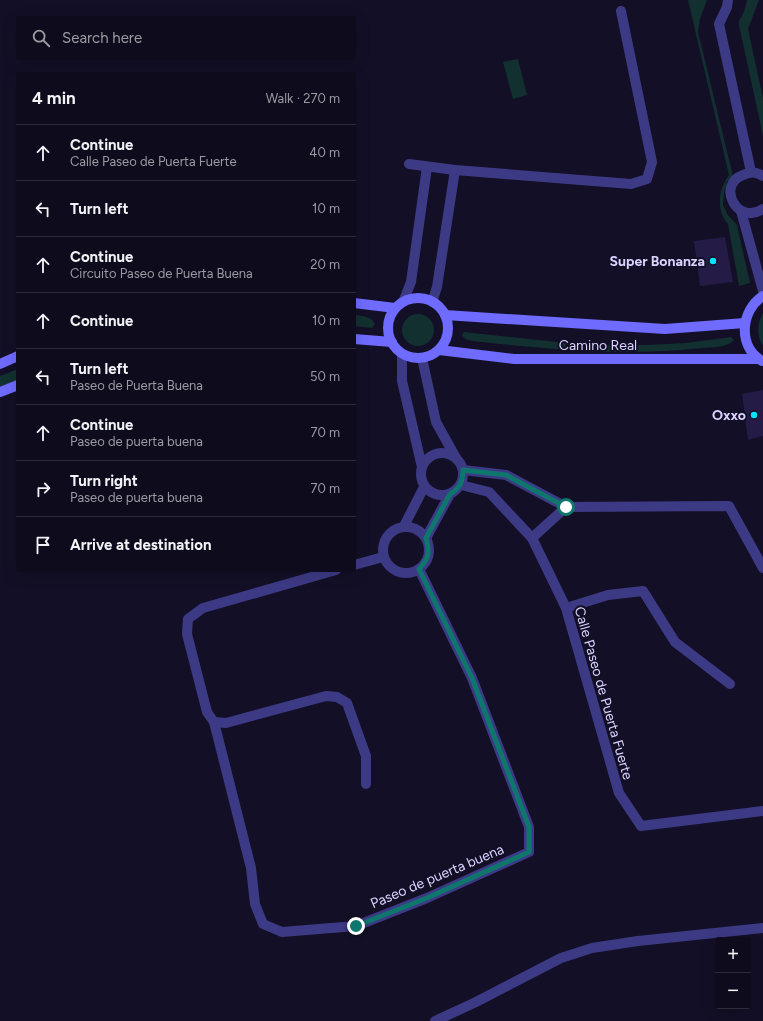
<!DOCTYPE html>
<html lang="en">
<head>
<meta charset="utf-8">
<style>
  :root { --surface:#0e0b1c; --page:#171425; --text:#f1f3f6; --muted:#9b9ba3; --line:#2e2b3b }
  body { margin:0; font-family:Figtree,sans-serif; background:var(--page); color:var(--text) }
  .controls { position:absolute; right:12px; bottom:12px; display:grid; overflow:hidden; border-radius:4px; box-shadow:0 4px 16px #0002 }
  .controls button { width:36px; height:36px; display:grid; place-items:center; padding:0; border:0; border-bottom:1px solid var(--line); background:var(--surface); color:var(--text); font:20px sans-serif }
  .stop { position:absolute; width:12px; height:12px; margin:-9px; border:3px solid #0f766e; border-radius:50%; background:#fff }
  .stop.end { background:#0f766e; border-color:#fff; box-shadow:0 1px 4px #0008 }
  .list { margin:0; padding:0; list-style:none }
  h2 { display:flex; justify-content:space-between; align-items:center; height:52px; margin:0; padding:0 16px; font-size:17px }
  h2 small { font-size:13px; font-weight:400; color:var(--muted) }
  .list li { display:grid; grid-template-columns:26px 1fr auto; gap:12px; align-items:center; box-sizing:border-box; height:56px; padding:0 16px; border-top:1px solid var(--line) }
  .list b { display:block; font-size:15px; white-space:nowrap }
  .list p { margin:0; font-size:13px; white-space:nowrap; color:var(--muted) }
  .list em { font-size:13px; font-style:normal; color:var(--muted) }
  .icon { flex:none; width:22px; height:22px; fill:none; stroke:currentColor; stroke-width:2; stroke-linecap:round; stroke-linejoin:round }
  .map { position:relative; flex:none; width:763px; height:1021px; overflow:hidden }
  .search { position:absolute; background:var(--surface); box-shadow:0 4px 16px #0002; left:16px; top:16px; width:340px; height:44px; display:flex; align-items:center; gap:10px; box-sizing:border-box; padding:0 14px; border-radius:4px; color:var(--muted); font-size:15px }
  .panel { position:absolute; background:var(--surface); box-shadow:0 4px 16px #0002; left:16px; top:72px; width:340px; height:500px; border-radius:4px }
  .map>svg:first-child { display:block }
  .green { fill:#12302f }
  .building { fill:#241b47 }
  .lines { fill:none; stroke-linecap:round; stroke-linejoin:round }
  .street { stroke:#3d3a85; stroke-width:10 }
  .secondary { stroke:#6f6bff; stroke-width:10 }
  .route { stroke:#0f766e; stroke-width:5 }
  .poi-dot { fill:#00e5ff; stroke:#130f26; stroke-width:1.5 }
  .labels { text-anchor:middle; stroke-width:4; stroke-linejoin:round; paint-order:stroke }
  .poi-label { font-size:14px; font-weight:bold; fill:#d9d4ff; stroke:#130f26; text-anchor:end }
  .street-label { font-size:14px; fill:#d9d4ff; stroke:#130f26 }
</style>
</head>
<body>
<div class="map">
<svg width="763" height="1021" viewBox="0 0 763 1021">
  <rect width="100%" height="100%" fill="#130f26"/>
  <g class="green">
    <path d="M688,0H707L700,19L698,32L733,176L727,182L724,193L723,205L727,214L737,225L750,283L739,286L728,224C716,209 718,190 729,175Z"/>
    <path d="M747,0H759L748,29L763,98V136L739,25V21L744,12Z"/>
    <path d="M518,59L527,95L513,99L503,62Z"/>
    <path d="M763,313V346C756,335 757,324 763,313Z"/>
    <circle cx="418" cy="330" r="16"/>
    <path d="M354,315C363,316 371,316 375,324L372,328L354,326Z"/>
    <path d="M464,332L558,342L596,345H647L686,343L731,337L734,340C727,348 712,347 702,348C625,357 549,349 472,341L465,339L462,335Z"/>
    <path d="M18,369V380L0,387V376Z"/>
  </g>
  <g class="building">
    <path d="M725,237L733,282L700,286L694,241Z"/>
    <path d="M763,390V436L748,440L742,394Z"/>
  </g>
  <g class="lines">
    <g class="street">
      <path d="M728,0L727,7L719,24L751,172"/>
      <path d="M409,164L455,170L631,184L647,179L652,162L621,11"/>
      <path d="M763,176C755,171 751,172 743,175C716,185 737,226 763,209"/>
      <path d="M741,211L763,291"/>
      <path d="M403,302L411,282L427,167"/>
      <path d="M432,302L437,287L455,170"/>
      <path d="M402,354V381L422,467"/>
      <path d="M422,358L436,422L456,458"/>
      <circle cx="442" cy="474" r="21"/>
      <path d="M463,470L506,475L566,507L729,506L763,568"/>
      <path d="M461,485L489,492L532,538L566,608L619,793L641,826L763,811"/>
      <path d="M404,526L424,487"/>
      <circle cx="406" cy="550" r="23"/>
      <path d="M426,538L450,494"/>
      <path d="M532,538L566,507"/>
      <path d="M354,565L383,557"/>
      <path d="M336,570L203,608L188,619L187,634L207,712L214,722L251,868L255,904L263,924L282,932L356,926L427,898L529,852V827L472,678L419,569"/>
      <path d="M566,608L608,595L643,591L675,642L730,684"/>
      <path d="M214,722L226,723L326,696L337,697L347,703L366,756V784"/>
      <path d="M435,1021L476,1002L561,958L592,948L638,941L763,928"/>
    </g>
    <g class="secondary">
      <circle cx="418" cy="328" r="30"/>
      <path d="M354,303L395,308"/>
      <path d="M445,315L665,329L745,323"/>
      <path d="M354,339L392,342"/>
      <path d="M439,350L514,359H758"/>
      <path d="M762,361C737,346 741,310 763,296"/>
      <path d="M0,364L18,356"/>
      <path d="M0,392L18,385"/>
    </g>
  </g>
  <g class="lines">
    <path class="route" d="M356,926L427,898L529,852V827L472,678L419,569C429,558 430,553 426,538L450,494C460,488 463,482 463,470L506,475L566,507"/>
  </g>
  <g class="poi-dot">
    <circle cx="713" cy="261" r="4"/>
    <circle cx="754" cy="415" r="4"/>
  </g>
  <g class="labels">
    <g class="poi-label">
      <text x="705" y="266">Super Bonanza</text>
      <text x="746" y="420">Oxxo</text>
    </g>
    <g class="street-label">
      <text x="598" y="350">Camino Real</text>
      <text transform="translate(604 693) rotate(74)" y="5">Calle Paseo de Puerta Fuerte</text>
      <text transform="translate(437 876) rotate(-23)" y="5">Paseo de puerta buena</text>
    </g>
  </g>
</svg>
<div class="controls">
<button>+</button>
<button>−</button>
</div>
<div class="stop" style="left:566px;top:507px"></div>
<div class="stop end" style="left:356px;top:926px"></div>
<div class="search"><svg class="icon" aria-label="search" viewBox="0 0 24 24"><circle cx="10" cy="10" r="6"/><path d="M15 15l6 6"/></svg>Search here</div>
<section class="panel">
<h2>4 min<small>Walk · 270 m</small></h2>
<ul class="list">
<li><svg class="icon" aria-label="ahead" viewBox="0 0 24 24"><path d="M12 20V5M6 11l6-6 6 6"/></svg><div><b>Continue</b><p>Calle Paseo de Puerta Fuerte</p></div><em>40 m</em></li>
<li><svg class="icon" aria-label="left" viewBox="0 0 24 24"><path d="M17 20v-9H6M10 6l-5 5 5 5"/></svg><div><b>Turn left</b></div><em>10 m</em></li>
<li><svg class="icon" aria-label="ahead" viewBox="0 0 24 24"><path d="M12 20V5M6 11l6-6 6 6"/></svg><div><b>Continue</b><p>Circuito Paseo de Puerta Buena</p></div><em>20 m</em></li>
<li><svg class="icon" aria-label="ahead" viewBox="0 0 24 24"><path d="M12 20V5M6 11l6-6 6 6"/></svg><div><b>Continue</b></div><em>10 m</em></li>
<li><svg class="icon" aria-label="left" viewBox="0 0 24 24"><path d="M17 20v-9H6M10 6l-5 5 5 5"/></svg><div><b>Turn left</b><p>Paseo de Puerta Buena</p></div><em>50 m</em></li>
<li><svg class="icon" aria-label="ahead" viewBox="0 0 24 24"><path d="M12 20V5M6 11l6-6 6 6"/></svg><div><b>Continue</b><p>Paseo de puerta buena</p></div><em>70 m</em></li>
<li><svg class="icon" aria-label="right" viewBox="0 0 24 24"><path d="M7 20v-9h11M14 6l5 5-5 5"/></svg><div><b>Turn right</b><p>Paseo de puerta buena</p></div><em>70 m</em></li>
<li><svg class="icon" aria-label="arrive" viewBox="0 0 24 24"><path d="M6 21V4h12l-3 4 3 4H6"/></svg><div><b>Arrive at destination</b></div></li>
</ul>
</section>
</div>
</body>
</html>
